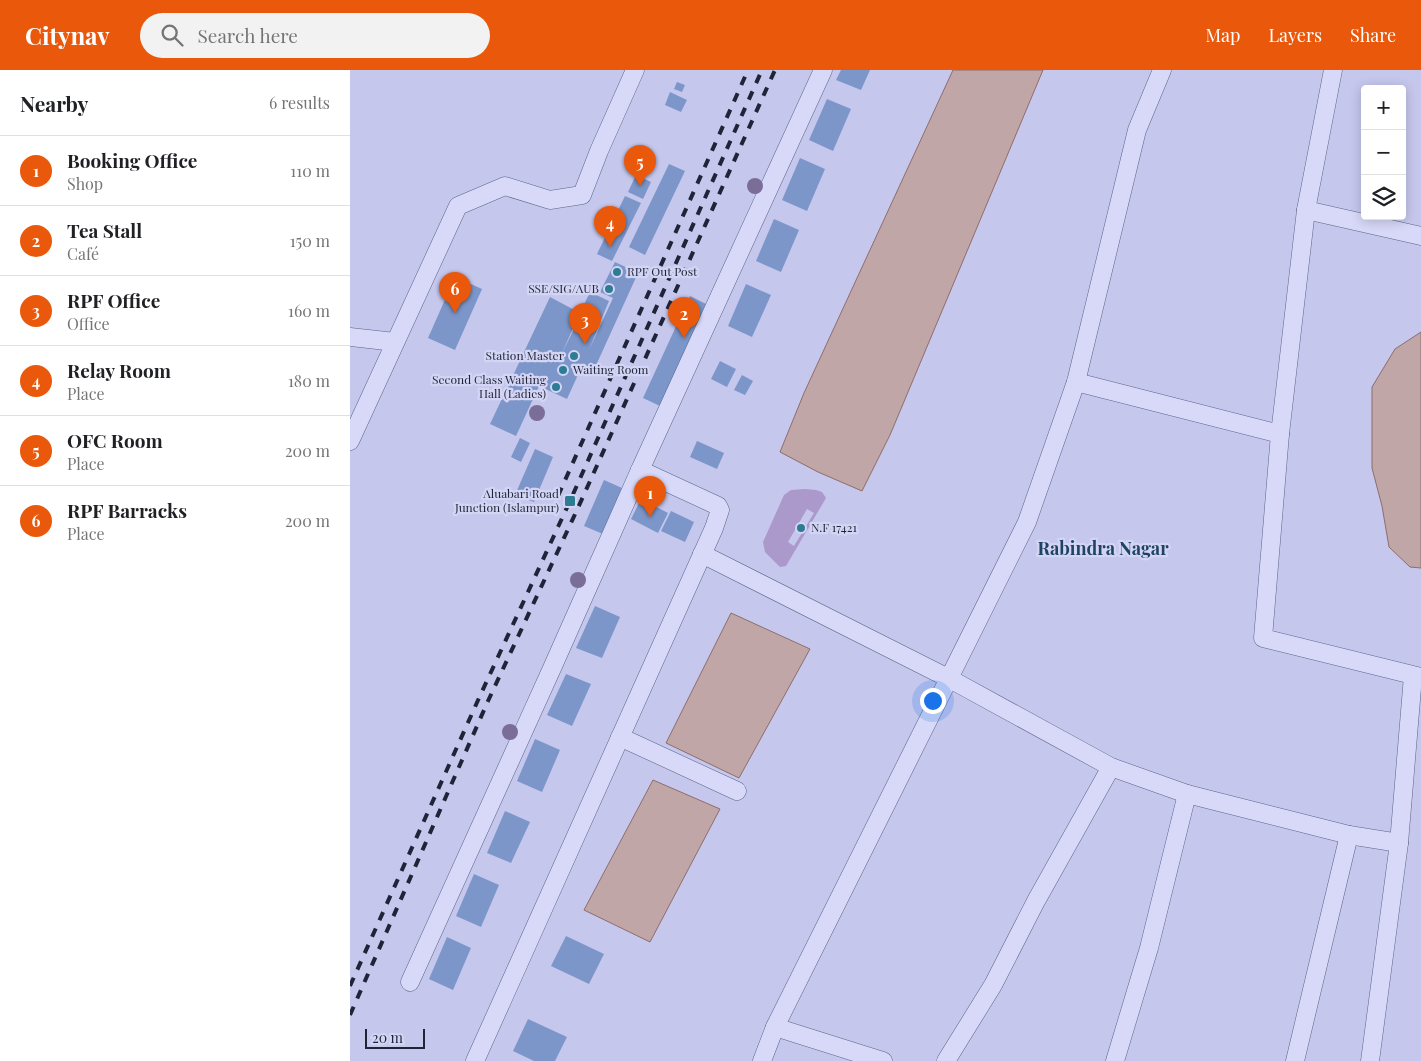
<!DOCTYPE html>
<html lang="en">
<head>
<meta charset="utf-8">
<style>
  :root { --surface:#fff; --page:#f2f2f2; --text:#202124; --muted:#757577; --line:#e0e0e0; --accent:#ea580c }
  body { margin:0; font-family:"Playfair Display",serif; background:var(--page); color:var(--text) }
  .controls { position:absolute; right:15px; top:15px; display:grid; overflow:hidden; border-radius:5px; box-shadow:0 2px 12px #0003 }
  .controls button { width:45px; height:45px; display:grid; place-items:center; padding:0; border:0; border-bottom:1px solid var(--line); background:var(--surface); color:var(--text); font:25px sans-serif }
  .scale { position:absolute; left:15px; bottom:12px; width:60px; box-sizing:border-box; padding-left:5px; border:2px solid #1f2538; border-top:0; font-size:14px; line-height:18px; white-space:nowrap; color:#1f2538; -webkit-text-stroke:4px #d4d5f4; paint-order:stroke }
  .you { position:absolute; left:582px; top:630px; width:18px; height:18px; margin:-12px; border:4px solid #fff; border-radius:50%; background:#1a73e8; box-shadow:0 0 0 8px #1a73e833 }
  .badge { display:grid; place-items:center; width:32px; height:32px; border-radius:50%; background:var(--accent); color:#fff; font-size:16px; font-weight:700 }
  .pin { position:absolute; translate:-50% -41px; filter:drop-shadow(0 1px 2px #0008) }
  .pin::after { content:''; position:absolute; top:26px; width:18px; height:15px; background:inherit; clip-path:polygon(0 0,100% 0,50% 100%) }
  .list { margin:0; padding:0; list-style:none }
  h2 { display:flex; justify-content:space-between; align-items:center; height:65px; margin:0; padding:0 20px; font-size:21px }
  h2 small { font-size:16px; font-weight:400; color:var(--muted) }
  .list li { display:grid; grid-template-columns:32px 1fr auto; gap:15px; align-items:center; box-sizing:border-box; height:70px; padding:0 20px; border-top:1px solid var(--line) }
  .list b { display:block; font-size:19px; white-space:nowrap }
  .list p { margin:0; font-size:16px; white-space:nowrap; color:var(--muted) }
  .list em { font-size:16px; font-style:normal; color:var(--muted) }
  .icon { flex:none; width:28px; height:28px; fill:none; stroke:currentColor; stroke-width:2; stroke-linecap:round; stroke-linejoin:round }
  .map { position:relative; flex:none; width:1071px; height:991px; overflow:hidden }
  header { display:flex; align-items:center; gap:30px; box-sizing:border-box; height:70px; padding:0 25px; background:var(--accent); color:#fff }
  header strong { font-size:24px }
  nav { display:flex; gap:28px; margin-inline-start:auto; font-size:18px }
  .search { width:350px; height:45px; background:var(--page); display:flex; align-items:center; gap:12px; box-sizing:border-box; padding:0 18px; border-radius:28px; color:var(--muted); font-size:19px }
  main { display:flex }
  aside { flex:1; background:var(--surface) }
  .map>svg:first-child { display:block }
  .green { fill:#ab99cb; fill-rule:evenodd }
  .water { fill:#c0a6a7; stroke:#8e6d6d }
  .building { fill:#7c96ca }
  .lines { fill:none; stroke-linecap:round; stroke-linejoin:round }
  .street-casing { stroke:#5b6587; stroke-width:19 }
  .street { stroke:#d8d9f8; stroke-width:18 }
  .rail { stroke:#1f2538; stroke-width:4; stroke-dasharray:9 9; stroke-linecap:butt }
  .tree { fill:#7a6e98 }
  .poi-dot { fill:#2d7c94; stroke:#d4d5f4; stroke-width:2 }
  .labels { text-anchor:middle; stroke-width:4.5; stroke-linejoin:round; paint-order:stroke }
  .poi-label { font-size:12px; fill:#1f2538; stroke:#d4d5f4; text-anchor:end }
  .district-label { font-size:18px; font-weight:bold; fill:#1f4463; stroke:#d4d5f4 }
</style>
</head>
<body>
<header>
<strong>Citynav</strong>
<div class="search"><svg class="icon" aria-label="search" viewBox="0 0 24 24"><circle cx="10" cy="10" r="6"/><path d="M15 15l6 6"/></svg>Search here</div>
<nav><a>Map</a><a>Layers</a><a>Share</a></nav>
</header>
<main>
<aside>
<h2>Nearby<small>6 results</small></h2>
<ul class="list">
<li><span class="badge">1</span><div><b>Booking Office</b><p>Shop</p></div><em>110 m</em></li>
<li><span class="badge">2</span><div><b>Tea Stall</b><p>Café</p></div><em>150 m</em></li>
<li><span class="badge">3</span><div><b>RPF Office</b><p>Office</p></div><em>160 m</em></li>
<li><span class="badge">4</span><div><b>Relay Room</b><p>Place</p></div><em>180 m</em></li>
<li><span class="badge">5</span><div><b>OFC Room</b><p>Place</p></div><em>200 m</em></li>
<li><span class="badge">6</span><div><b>RPF Barracks</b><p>Place</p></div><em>200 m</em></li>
</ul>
</aside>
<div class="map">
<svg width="1071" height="991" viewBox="0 0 1071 991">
  <rect width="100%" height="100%" fill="#c5c7ed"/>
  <path class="green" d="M455,419L466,420L472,422L476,428L436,496L430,497L415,482L413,472L434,425L441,420ZM457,439L464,443L444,476L438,472Z"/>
  <g class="water">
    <path d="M603,0H693L540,365L512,421L468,402L430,382L454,323Z"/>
    <path d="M1071,262V498L1060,497L1039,477L1032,436L1022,398V317L1045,279Z"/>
    <path d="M381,543L460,579L389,708L316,673Z"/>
    <path d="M303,710L370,739L300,872L234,840Z"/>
  </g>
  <g class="building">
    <path d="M491,0H520L511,20L486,10Z"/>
    <path d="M327,12L335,15L332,22L324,19Z"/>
    <path d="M320,22L337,30L331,42L315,35Z"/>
    <path d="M477,29L501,39L483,81L459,70Z"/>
    <path d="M450,88L475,99L457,141L432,130Z"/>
    <path d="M319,94L335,101L295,185L279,177Z"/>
    <path d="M286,105L301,112L293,129L278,122Z"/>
    <path d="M275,126L291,133L262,191L247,184Z"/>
    <path d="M424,149L449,160L431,202L406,191Z"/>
    <path d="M265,192L288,203L243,302L232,296L217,329L189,316L166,366L140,354L200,227L230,243L211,285L231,245L250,253L239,280L263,228L250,222Z"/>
    <path d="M105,207L132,219L105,280L78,268Z"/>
    <path d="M396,214L421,225L402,267L378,256Z"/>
    <path d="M240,222L259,231L251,250L231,241Z"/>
    <path d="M340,226L356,234L310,336L293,328Z"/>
    <path d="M370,291L386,299L377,317L361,309Z"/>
    <path d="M392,305L403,311L395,325L384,320Z"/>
    <path d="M170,368L180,373L171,392L161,387Z"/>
    <path d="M347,371L374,383L367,399L340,387Z"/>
    <path d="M185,379L203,387L184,432L165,425Z"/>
    <path d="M254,410L272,418L253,464L234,456Z"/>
    <path d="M291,429L318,443L308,463L281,449Z"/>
    <path d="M321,441L344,452L335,472L311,461Z"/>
    <path d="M245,536L270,547L252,588L226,578Z"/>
    <path d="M216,604L241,614L222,656L197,645Z"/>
    <path d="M185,669L210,680L192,722L167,711Z"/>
    <path d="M155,741L180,752L161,793L137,783Z"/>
    <path d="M124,804L149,815L131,857L106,846Z"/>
    <path d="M216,866L254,884L239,914L201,896Z"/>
    <path d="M97,867L121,878L103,920L79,909Z"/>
    <path d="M178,949L217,967L205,991H184L163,981Z"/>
  </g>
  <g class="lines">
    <g class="street-casing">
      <g id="street">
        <path d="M983,0L956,140L930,364L913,568L1071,607"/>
        <path d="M956,140L1071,166"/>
        <path d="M0,267L45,272"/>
        <path d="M726,312L930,364"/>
        <path d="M0,371L108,136L155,116L200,130L232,125L249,81L285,0"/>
        <path d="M290,400L473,0"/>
        <path d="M352,484L600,609L761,697L837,724L999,765L1049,773"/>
        <path d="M270,667L387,721"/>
        <path d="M60,912L203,596L290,400L368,436L370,440L364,458L125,991"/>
        <path d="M425,957L533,991"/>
        <path d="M412,991L425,957L677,452L726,312L787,60L812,0"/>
        <path d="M596,991L643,915L686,831L761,697"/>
        <path d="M765,991L799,878L837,724"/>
        <path d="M945,991L999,765"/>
        <path d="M1020,991L1049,773L1063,606"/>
      </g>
    </g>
    <use href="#street" class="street"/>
    <g class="rail">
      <path d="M208,426L398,0"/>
      <path d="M0,916L129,628L220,431L412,0"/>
      <path d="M0,945L138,631L227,440L425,0"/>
    </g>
  </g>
  <g class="tree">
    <circle cx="405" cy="116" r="8"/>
    <circle cx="187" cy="343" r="8"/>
    <circle cx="228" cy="510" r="8"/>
    <circle cx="160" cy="662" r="8"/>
  </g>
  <g class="poi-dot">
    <circle cx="267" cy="202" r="5"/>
    <circle cx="259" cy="219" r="5"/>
    <circle cx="224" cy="286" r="5"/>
    <circle cx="213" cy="300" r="5"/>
    <circle cx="206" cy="317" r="5"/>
    <rect x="214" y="425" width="12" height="12" rx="2.5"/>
    <circle cx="451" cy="458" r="5"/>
  </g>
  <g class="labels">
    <g class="poi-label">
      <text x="277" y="206" text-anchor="start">RPF Out Post</text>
      <text x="249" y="223">SSE/SIG/AUB</text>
      <text x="214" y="290">Station Master</text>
      <text x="223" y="304" text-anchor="start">Waiting Room</text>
      <text x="196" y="314">Second Class Waiting<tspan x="196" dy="14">Hall (Ladies)</tspan></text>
      <text x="209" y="428">Aluabari Road<tspan x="209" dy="14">Junction (Islampur)</tspan></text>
      <text x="461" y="462" text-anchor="start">N.F 17421</text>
    </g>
    <g class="district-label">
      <text x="753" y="485">Rabindra Nagar</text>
    </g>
  </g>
</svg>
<div class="controls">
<button>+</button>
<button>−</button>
<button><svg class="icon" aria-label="layers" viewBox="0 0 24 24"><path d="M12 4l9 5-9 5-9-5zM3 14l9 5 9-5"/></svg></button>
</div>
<div class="scale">20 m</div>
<div class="you"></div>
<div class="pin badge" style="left:300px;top:447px">1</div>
<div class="pin badge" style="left:334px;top:268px">2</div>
<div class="pin badge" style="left:235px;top:274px">3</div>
<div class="pin badge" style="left:260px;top:177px">4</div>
<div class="pin badge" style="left:290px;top:116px">5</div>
<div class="pin badge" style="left:105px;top:243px">6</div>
</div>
</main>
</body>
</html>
